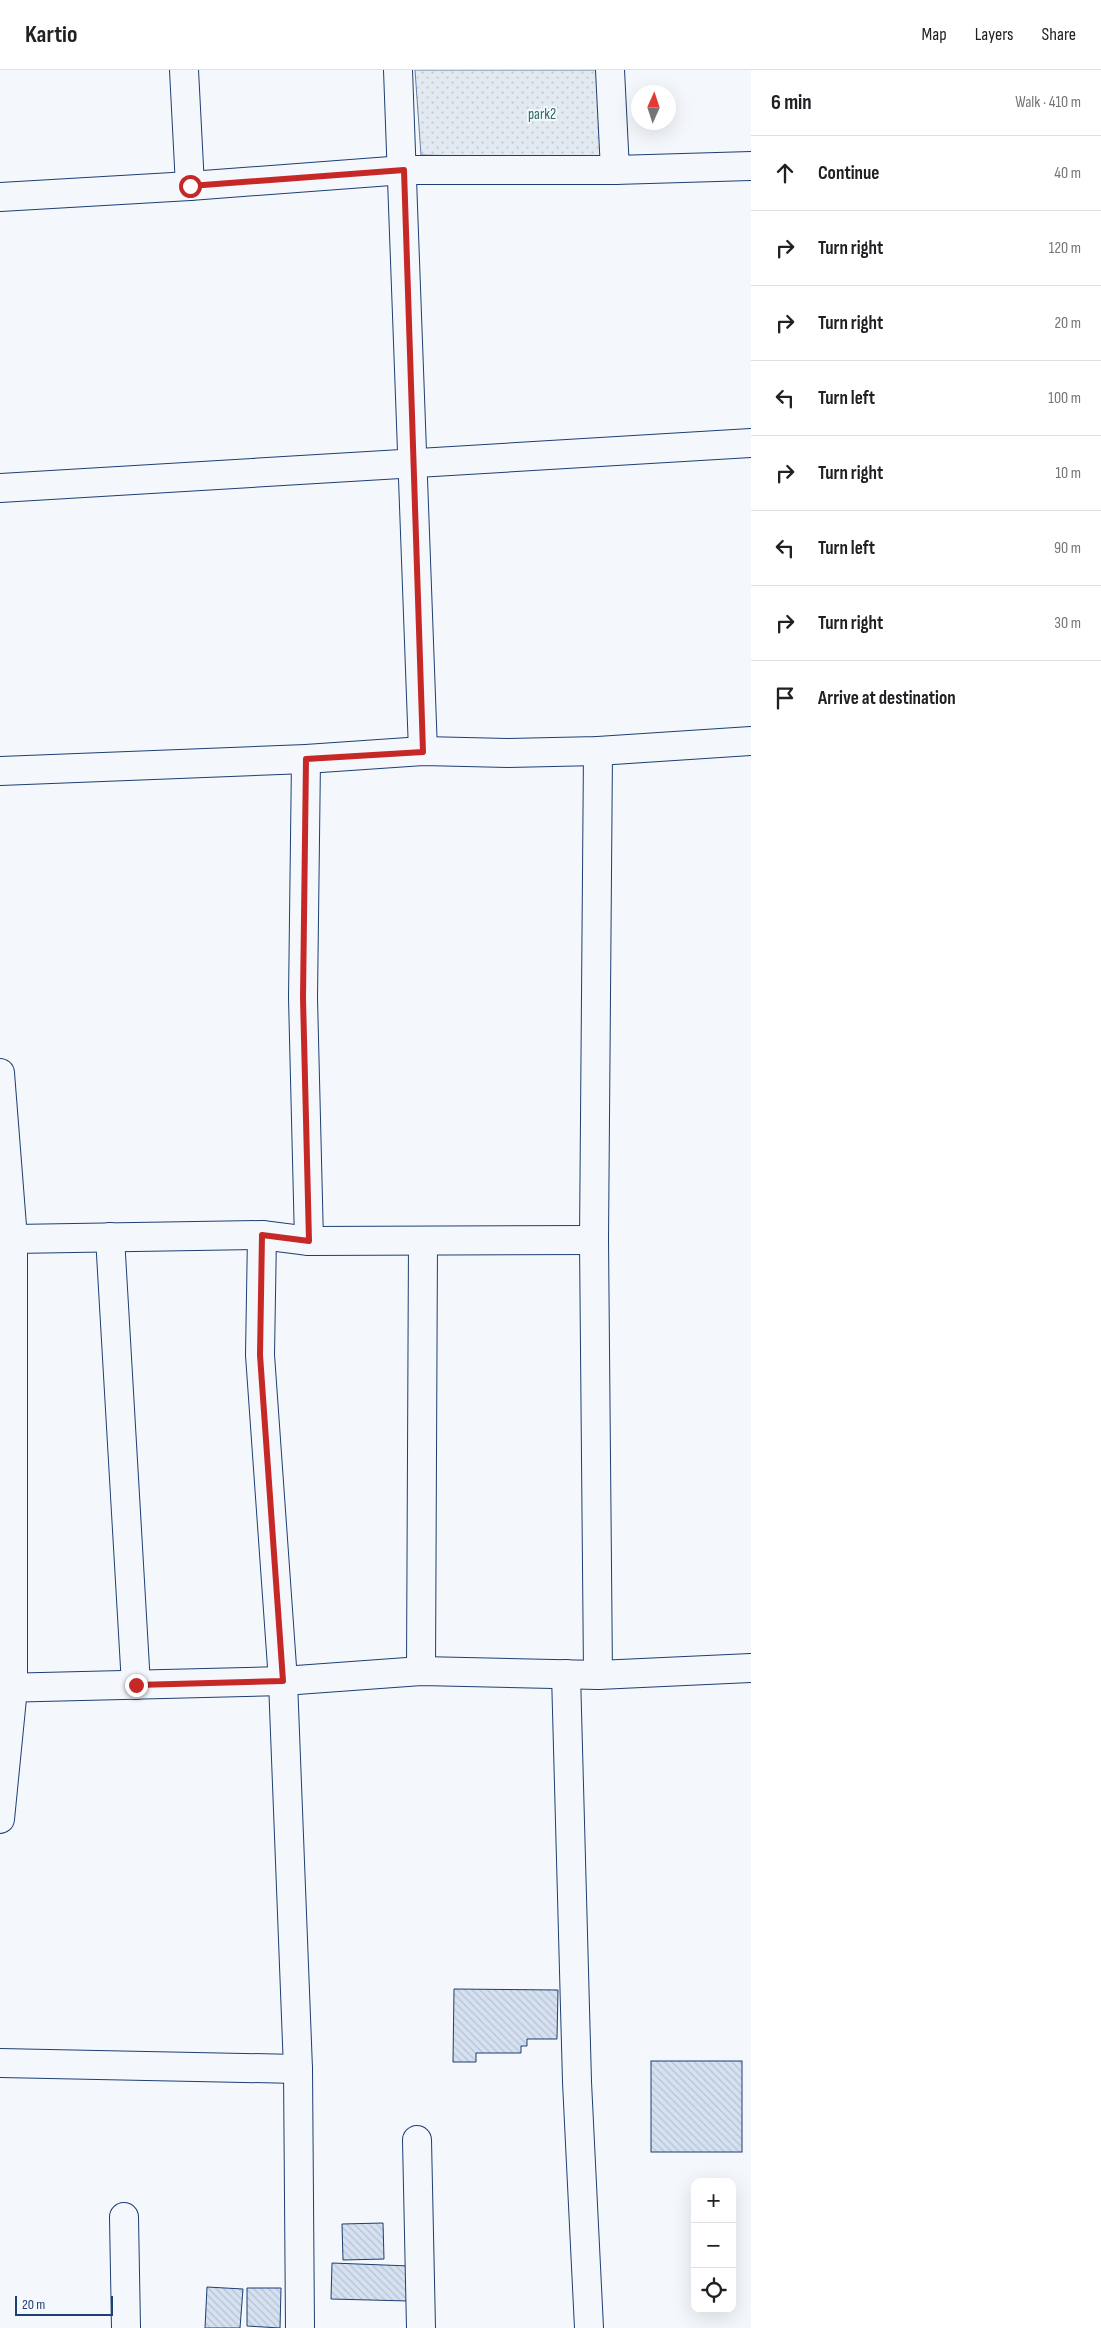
<!DOCTYPE html>
<html lang="en">
<head>
<meta charset="utf-8">
<style>
  :root { --surface:#fff; --page:#f2f2f2; --text:#202124; --muted:#757577; --line:#e0e0e0 }
  body { margin:0; font-family:"Sofia Sans Condensed",sans-serif; background:var(--page); color:var(--text) }
  .controls { position:absolute; right:15px; bottom:15px; display:grid; overflow:hidden; border-radius:10px; box-shadow:0 5px 20px #0002 }
  .controls button { width:45px; height:45px; display:grid; place-items:center; padding:0; border:0; border-bottom:1px solid var(--line); background:var(--surface); color:var(--text); font:25px sans-serif }
  .compass { position:absolute; left:631px; top:15px; width:45px; height:45px; border-radius:50%; background:var(--surface); box-shadow:0 5px 20px #0002; rotate:3deg }
  .scale { position:absolute; left:15px; bottom:12px; width:98px; box-sizing:border-box; padding-left:5px; border:2px solid #1d3f73; border-top:0; font-size:14px; line-height:18px; white-space:nowrap; color:#1d3f73; -webkit-text-stroke:4px #f4f7fb; paint-order:stroke }
  .stop { position:absolute; width:15px; height:15px; margin:-11px; border:4px solid #c62828; border-radius:50%; background:#fff }
  .stop.end { background:#c62828; border-color:#fff; box-shadow:0 1px 5px #0008 }
  .list { margin:0; padding:0; list-style:none }
  h2 { display:flex; justify-content:space-between; align-items:center; height:65px; margin:0; padding:0 20px; font-size:21px }
  h2 small { font-size:16px; font-weight:400; color:var(--muted) }
  .list li { display:grid; grid-template-columns:32px 1fr auto; gap:15px; align-items:center; box-sizing:border-box; height:75px; padding:0 20px; border-top:1px solid var(--line) }
  .list b { display:block; font-size:19px; white-space:nowrap }
  .list em { font-size:16px; font-style:normal; color:var(--muted) }
  .icon { flex:none; width:28px; height:28px; fill:none; stroke:currentColor; stroke-width:2; stroke-linecap:round; stroke-linejoin:round }
  .map { position:relative; flex:none; width:751px; height:2258px; overflow:hidden }
  header { display:flex; align-items:center; gap:30px; box-sizing:border-box; height:70px; padding:0 25px; background:var(--surface); border-bottom:1px solid var(--line) }
  header strong { font-size:24px }
  nav { display:flex; gap:28px; margin-inline-start:auto; font-size:18px }
  main { display:flex }
  aside { flex:1; background:var(--surface) }
  .map>svg:first-child { display:block }
  .park { fill:url(#park-dots); stroke:#687fa3 }
  .building { fill:url(#building-back-hatch); stroke:#1d3f73 }
  .lines { fill:none; stroke-linecap:round; stroke-linejoin:round }
  .minor-casing { stroke:#1d3f73; stroke-width:30 }
  .minor { stroke:#f4f7fb; stroke-width:28 }
  .route { stroke:#c62828; stroke-width:6 }
  .labels { text-anchor:middle; stroke-width:4; stroke-linejoin:round; paint-order:stroke }
  .park-label { font-size:15px; fill:#2c6c60; stroke:#f4f7fb }
</style>
</head>
<body>
<header>
<strong>Kartio</strong>
<nav><a>Map</a><a>Layers</a><a>Share</a></nav>
</header>
<main>
<div class="map">
<svg width="751" height="2258" viewBox="0 0 751 2258">
  <defs>
    <pattern id="park-dots" width="8" height="8" patternUnits="userSpaceOnUse" patternTransform="scale(1.25)"><rect width="8" height="8" fill="#e3e9f0"/><path d="M2 2h.1M6 6h.1" fill="none" stroke="#c2c9d1" stroke-width="1.8" stroke-linecap="round"/></pattern>
    <pattern id="building-back-hatch" width="6" height="6" patternUnits="userSpaceOnUse" patternTransform="scale(1.25)"><rect width="6" height="6" fill="#d5e0f0"/><path d="M-1 5l2 2M0 0l6 6M5-1l2 2" fill="none" stroke="#b6c1d1"/></pattern>
  </defs>
  <rect width="100%" height="100%" fill="#f4f7fb"/>
  <path class="park" d="M415,0H598L603,89L421,85Z"/>
  <g class="building">
    <path d="M454,1919L558,1920L557,1969H527V1976H521V1983H476V1992H453Z"/>
    <rect x="651" y="1991" width="91" height="91"/>
    <path d="M383,2153L384,2189L343,2190L342,2154Z"/>
    <path d="M332,2193L410,2196L409,2231L331,2229Z"/>
    <path d="M207,2217L243,2219L240,2258H205Z"/>
    <path d="M247,2218H281L280,2258L247,2256Z"/>
  </g>
  <g class="lines">
    <g class="minor-casing">
      <g id="minor">
        <path d="M184,0L190,116"/>
        <path d="M398,0L423,681"/>
        <path d="M610,0L615,100"/>
        <path d="M0,127L190,116L404,100H615L751,96"/>
        <path d="M0,418L751,373"/>
        <path d="M306,689L303,928L309,1171"/>
        <path d="M0,701L306,689L423,681L508,683L598,681L751,671"/>
        <path d="M0,1003L13,1169V1618L0,1749"/>
        <path d="M262,1165L260,1285L283,1611L298,1999L300,2258"/>
        <path d="M110,1167L136,1615"/>
        <path d="M13,1169L262,1165L309,1171L594,1170"/>
        <path d="M421,1601L423,1171"/>
        <path d="M566,1604L577,2012L589,2258"/>
        <path d="M598,1605L594,1170L598,681"/>
        <path d="M0,1618L283,1611L421,1601L598,1605L751,1598"/>
        <path d="M0,1993L298,1999"/>
        <path d="M417,2070L421,2258"/>
        <path d="M124,2147L126,2258"/>
      </g>
    </g>
    <use href="#minor" class="minor"/>
  </g>
  <g class="lines">
    <path class="route" d="M136,1615L283,1611L260,1285L262,1165L309,1171L303,928L306,689L423,682L404,100L190,116"/>
  </g>
  <g class="labels">
    <g class="park-label">
      <text x="542" y="49">park2</text>
    </g>
  </g>
</svg>
<div class="controls">
<button>+</button>
<button>−</button>
<button><svg class="icon" aria-label="locate" viewBox="0 0 24 24"><circle cx="12" cy="12" r="6"/><path d="M12 2v4M12 18v4M2 12h4M18 12h4"/></svg></button>
</div>
<svg class="compass" viewBox="-18 -18 36 36"><path d="M0-13l5 13h-10z" fill="#e53935"/><path d="M0 13l5-13h-10z" fill="#757577"/></svg>
<div class="scale">20 m</div>
<div class="stop" style="left:190px;top:116px"></div>
<div class="stop end" style="left:136px;top:1615px"></div>
</div>
<aside>
<h2>6 min<small>Walk · 410 m</small></h2>
<ul class="list">
<li><svg class="icon" aria-label="ahead" viewBox="0 0 24 24"><path d="M12 20V5M6 11l6-6 6 6"/></svg><div><b>Continue</b></div><em>40 m</em></li>
<li><svg class="icon" aria-label="right" viewBox="0 0 24 24"><path d="M7 20v-9h11M14 6l5 5-5 5"/></svg><div><b>Turn right</b></div><em>120 m</em></li>
<li><svg class="icon" aria-label="right" viewBox="0 0 24 24"><path d="M7 20v-9h11M14 6l5 5-5 5"/></svg><div><b>Turn right</b></div><em>20 m</em></li>
<li><svg class="icon" aria-label="left" viewBox="0 0 24 24"><path d="M17 20v-9H6M10 6l-5 5 5 5"/></svg><div><b>Turn left</b></div><em>100 m</em></li>
<li><svg class="icon" aria-label="right" viewBox="0 0 24 24"><path d="M7 20v-9h11M14 6l5 5-5 5"/></svg><div><b>Turn right</b></div><em>10 m</em></li>
<li><svg class="icon" aria-label="left" viewBox="0 0 24 24"><path d="M17 20v-9H6M10 6l-5 5 5 5"/></svg><div><b>Turn left</b></div><em>90 m</em></li>
<li><svg class="icon" aria-label="right" viewBox="0 0 24 24"><path d="M7 20v-9h11M14 6l5 5-5 5"/></svg><div><b>Turn right</b></div><em>30 m</em></li>
<li><svg class="icon" aria-label="arrive" viewBox="0 0 24 24"><path d="M6 21V4h12l-3 4 3 4H6"/></svg><div><b>Arrive at destination</b></div></li>
</ul>
</aside>
</main>
</body>
</html>
